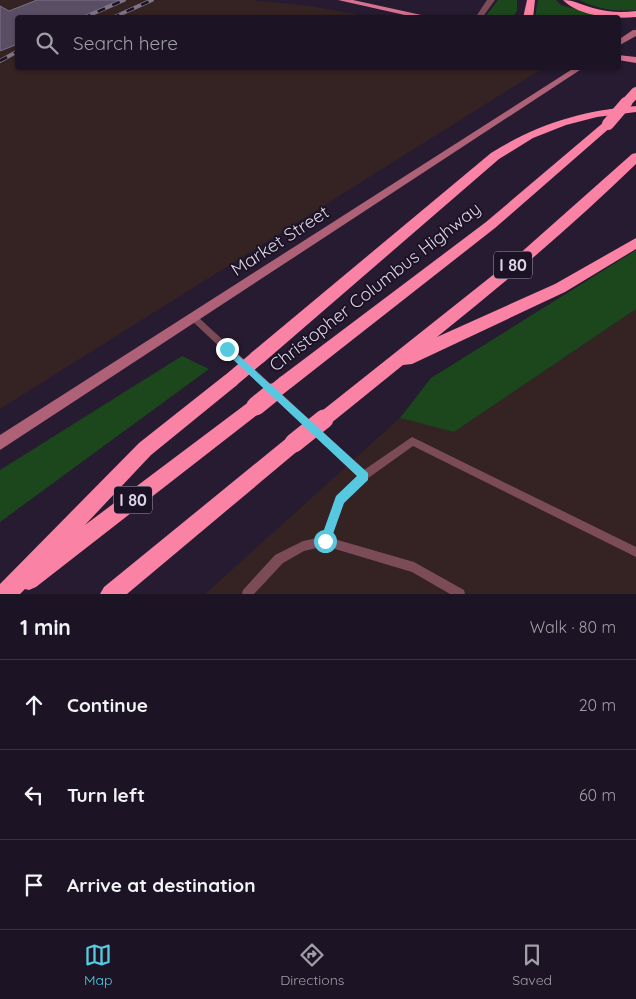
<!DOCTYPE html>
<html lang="en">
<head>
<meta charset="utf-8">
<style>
  :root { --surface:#1c1424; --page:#292131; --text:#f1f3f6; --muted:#a09ea6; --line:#3a3341; --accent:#56c9e1 }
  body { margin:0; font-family:Quicksand,sans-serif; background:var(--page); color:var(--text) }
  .stop { position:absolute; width:15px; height:15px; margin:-11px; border:4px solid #56c9e1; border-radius:50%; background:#fff }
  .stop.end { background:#56c9e1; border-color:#fff; box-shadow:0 1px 5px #0008 }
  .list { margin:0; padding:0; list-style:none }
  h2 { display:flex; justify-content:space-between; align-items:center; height:65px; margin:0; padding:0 20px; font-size:21px }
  h2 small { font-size:16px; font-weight:400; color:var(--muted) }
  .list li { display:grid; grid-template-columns:32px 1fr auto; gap:15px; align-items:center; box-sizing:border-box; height:90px; padding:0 20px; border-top:1px solid var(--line) }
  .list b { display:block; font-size:19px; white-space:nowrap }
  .list em { font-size:16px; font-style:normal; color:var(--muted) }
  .icon { flex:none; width:28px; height:28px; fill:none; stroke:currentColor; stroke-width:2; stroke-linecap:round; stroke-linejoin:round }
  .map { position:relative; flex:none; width:636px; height:594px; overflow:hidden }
  .search { position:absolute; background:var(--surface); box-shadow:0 1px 4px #0004; left:15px; right:15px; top:15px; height:55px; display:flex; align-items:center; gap:12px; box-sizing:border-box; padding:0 18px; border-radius:5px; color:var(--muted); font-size:19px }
  .sheet { height:335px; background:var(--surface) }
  nav { display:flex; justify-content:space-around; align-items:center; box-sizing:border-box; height:70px; border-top:1px solid var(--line); background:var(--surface); font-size:14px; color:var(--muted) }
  nav a { display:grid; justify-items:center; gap:2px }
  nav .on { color:var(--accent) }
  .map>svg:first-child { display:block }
  .industrial { fill:#352223 }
  .green { fill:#1c461b }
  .building { fill:#5a4e65; stroke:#7c7089 }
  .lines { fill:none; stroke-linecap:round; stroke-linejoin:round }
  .service { fill:#7b4b58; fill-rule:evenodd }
  .minor { fill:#7b4b58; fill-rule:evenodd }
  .secondary { fill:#ae6177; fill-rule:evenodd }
  .primary { fill:#d6728f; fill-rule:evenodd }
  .motorway { fill:#fa82a4; fill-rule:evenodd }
  .rail-casing { stroke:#7d7486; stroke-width:4 }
  .rail { stroke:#1c1226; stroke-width:2.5; stroke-dasharray:8; stroke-linecap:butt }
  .motorway-bridge-far3 { stroke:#fa82a4; stroke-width:10 }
  .motorway-bridge-far2 { stroke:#fa82a4; stroke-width:12 }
  .motorway-bridge-far1 { stroke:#fa82a4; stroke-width:15 }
  .motorway-bridge { stroke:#fa82a4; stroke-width:19 }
  .route { fill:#56c9e1 }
  .labels { text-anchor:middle; stroke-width:4; stroke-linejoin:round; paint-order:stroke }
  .shield { fill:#1c1226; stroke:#a39bab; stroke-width:1 }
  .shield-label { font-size:16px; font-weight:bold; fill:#ddd6e4 }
  .street-label { font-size:18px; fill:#ddd6e4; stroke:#1c1226 }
</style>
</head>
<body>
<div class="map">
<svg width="636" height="594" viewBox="0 0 636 594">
  <rect width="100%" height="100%" fill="#261b30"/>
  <g class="industrial">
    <path d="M0,0H251L310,6L370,17L18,18V68H543L0,409Z"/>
    <path d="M636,309V594H205L400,418L454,432Z"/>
  </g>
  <g class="green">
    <path d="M498,0H517V11L513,17H485Z"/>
    <path d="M538,0H556L561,5L604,17L535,18Z"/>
    <path d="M579,0H636V10C616,12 597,9 579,0Z"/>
    <path d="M636,250V309L454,432L400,418L431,378Z"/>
    <path d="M182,356L209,369L0,522V470Z"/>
  </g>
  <path class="building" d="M37,0H120L79,18H18V44L0,51V6L9,11Z"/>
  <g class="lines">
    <path class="service" d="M194,315L197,316L364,470L412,437L636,547V557L413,446L367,479L344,502L331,538L414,562L464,590L465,594H450L412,572L325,546L304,551L283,563L254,594H242L243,590L275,555L303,541L322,537L337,496L357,476L191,320L190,318L191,316Z"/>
    <path class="minor" d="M487,0H495L482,18H475Z"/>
    <g class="secondary">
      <path d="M633,30H636V36L618,46V40Z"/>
      <path d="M574,68H583L0,450V435Z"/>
    </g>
    <g class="primary">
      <path d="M338,0H353L435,18H418Z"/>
      <path d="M618,55L636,57V63L618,60Z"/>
    </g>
    <g class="motorway">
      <path d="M527,0H535L533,18H523Z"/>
      <path d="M563,0C574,0 582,5 593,8C607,12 621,13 636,11V17C613,19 580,17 563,0Z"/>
      <path d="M636,106V112L597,117L566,125L533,138L499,159L263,363L257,365L251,363L249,358L251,353L491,153C538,124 580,111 636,106Z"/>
      <path d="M608,121L612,122L614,124L612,126L495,228L291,388L285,390L279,388L277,383L279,378L486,222L604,122Z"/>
      <path d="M636,153V164C573,225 506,282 437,337L555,284L636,238V249L565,292L412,364L403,365L330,424L324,427L318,424L315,419L318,414L517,256L632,154Z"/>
      <path d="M231,373L237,375L239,380L237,385L151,455L85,525L250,401L256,398L262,401L265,406L262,411L36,587L29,590L25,589L20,594H0V584L139,443L225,375Z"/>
      <path d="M294,435L300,437L303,443L300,449L127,594H100L104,587L288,437Z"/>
    </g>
    <g class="rail-casing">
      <g id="rail">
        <path d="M83,18L124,0"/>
        <path d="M112,18L152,0"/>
        <path d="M0,61L18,51"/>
      </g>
    </g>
    <use href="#rail" class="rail"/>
    <path class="motorway-bridge-far3" d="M625,104L636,92"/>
    <path class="motorway-bridge-far2" d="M608,124L626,103"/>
    <g class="motorway-bridge-far1">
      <path d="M231,380L257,358"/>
      <path d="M271,394L285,383"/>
    </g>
    <g class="motorway-bridge">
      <path d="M256,406L272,393"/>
      <path d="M294,443L324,419"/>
    </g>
  </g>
  <path class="route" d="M227,345L368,473V480L344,503L329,545L325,547L322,545L320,541L336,496L357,476L224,351V346Z"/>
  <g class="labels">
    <g class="shield">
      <rect x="494" y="251.5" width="38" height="27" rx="4"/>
      <rect x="114" y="486.5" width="38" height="27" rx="4"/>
    </g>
    <g class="shield-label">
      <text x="513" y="271">I 80</text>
      <text x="133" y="506">I 80</text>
    </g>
    <g class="street-label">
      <text transform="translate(280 241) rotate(-33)" y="6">Market Street</text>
      <text transform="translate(375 287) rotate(-38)" y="6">Christopher Columbus Highway</text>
    </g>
  </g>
</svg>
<div class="stop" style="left:325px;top:541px"></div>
<div class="stop end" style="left:227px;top:349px"></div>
<div class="search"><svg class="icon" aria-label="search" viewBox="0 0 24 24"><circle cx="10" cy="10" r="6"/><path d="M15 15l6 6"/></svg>Search here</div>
</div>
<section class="sheet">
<h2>1 min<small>Walk · 80 m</small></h2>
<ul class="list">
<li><svg class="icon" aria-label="ahead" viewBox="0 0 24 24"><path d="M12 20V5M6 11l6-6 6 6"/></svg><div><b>Continue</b></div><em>20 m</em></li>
<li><svg class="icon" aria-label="left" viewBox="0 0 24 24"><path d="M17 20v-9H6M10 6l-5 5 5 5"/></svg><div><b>Turn left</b></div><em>60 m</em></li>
<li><svg class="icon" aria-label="arrive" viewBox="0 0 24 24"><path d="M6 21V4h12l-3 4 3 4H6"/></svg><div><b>Arrive at destination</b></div></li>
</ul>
</section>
<nav>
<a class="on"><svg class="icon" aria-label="map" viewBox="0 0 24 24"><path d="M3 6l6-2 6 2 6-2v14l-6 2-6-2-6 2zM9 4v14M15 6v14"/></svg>Map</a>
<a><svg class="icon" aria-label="directions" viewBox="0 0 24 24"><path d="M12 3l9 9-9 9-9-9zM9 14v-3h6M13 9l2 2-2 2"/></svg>Directions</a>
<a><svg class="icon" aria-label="saved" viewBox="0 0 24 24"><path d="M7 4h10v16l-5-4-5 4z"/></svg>Saved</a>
</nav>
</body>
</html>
